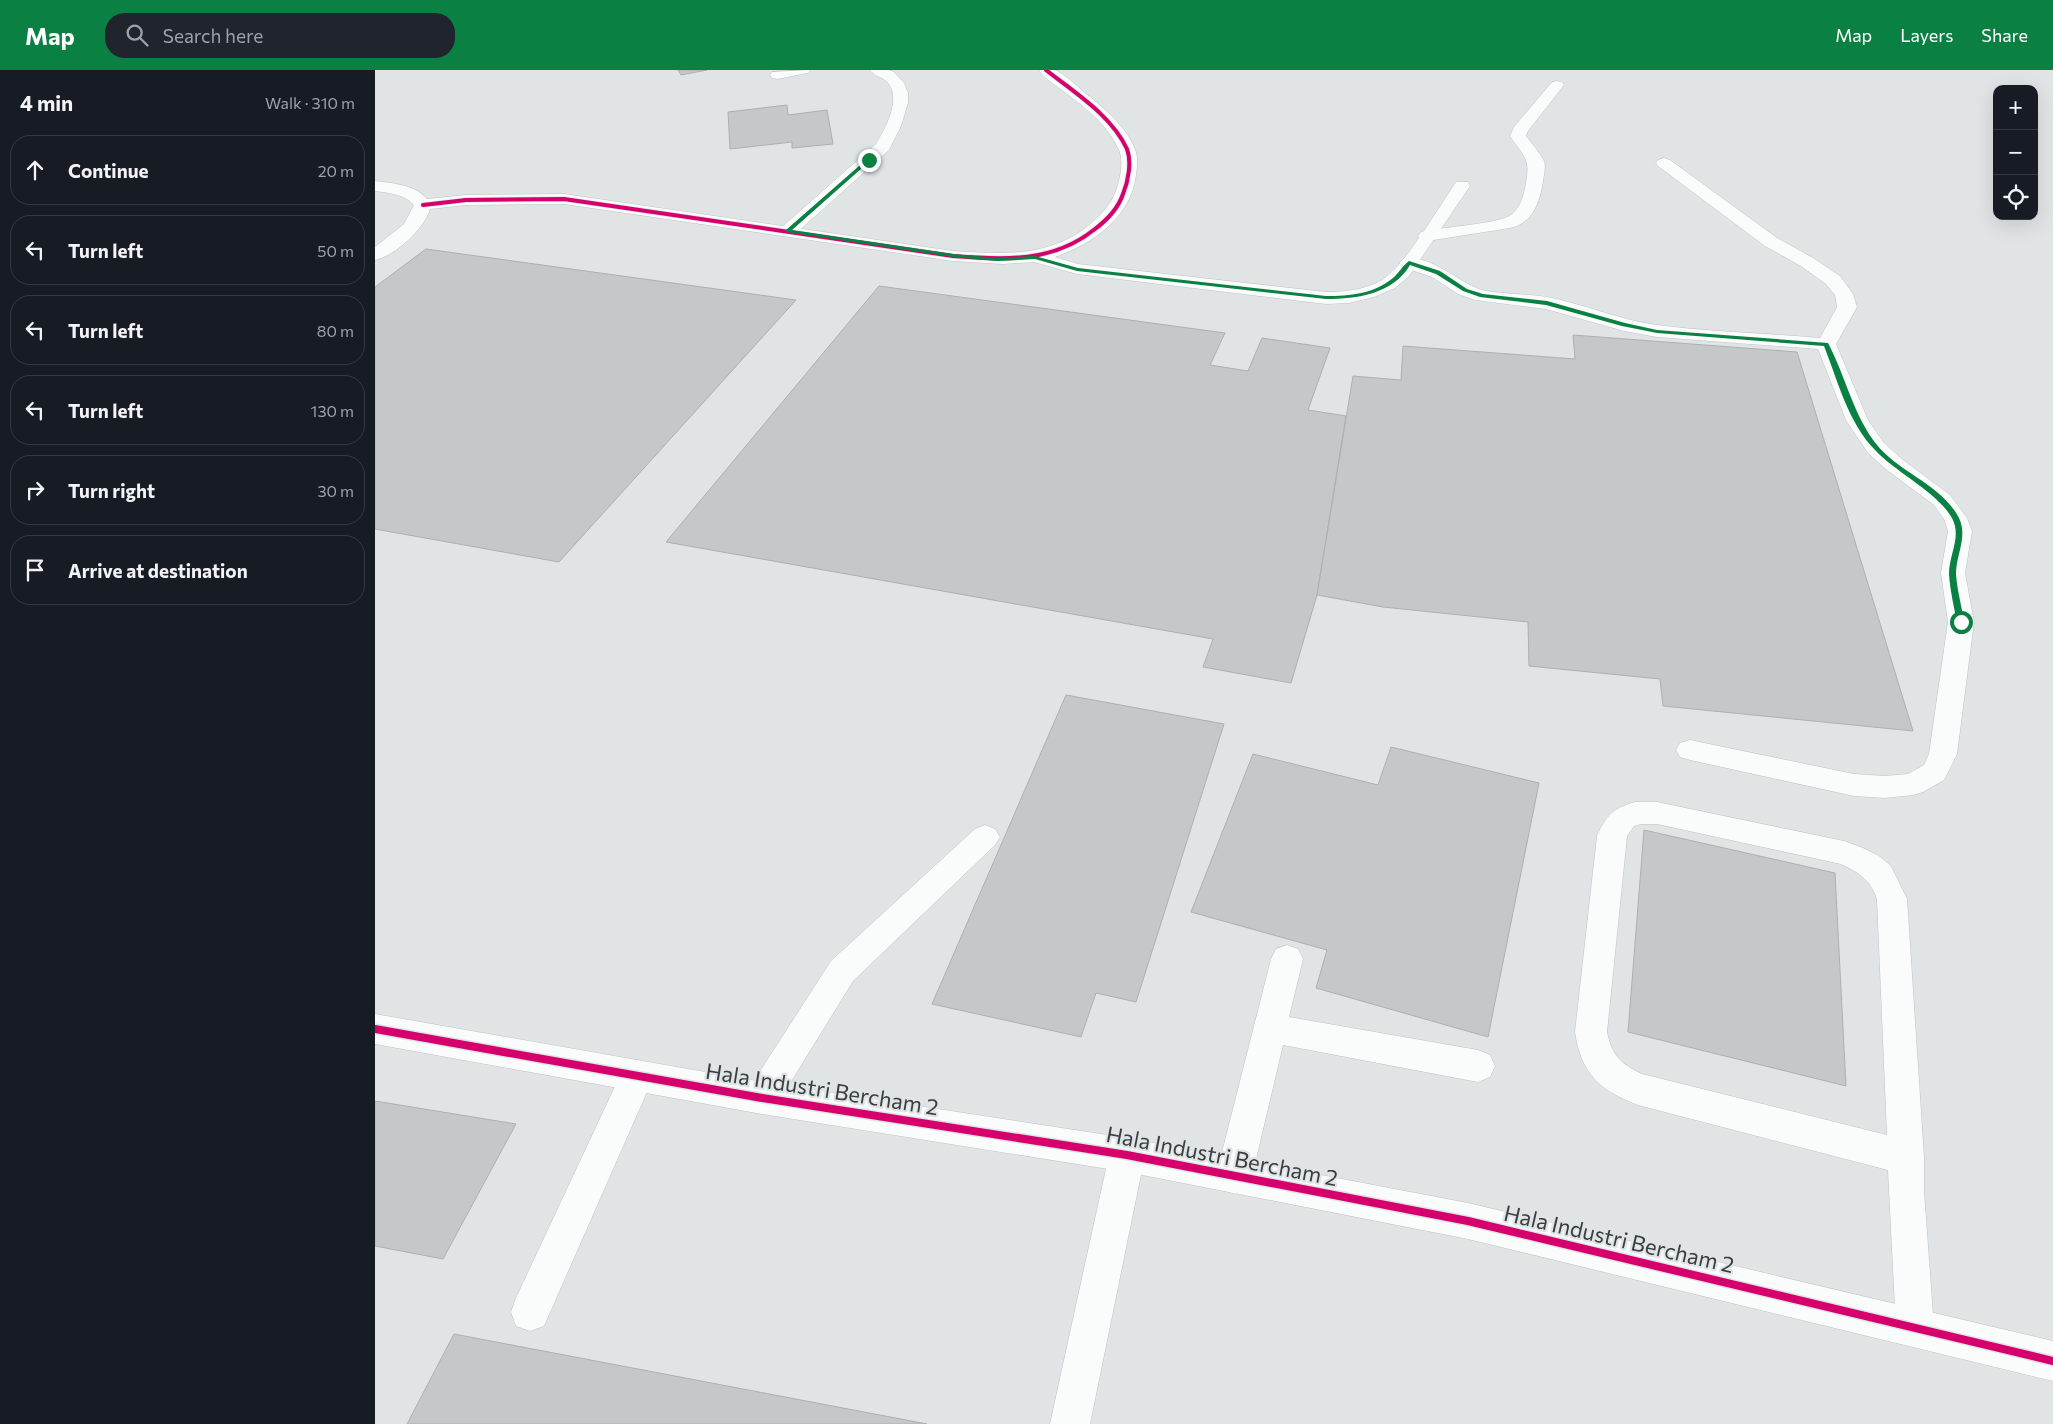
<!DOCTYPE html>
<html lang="en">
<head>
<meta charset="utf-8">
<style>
  :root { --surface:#171b24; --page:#20242c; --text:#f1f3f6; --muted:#9ea1a6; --line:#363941; --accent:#0b8043 }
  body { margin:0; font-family:Commissioner,sans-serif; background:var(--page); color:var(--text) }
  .controls { position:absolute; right:15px; top:15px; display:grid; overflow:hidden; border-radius:10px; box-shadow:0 5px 20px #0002 }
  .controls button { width:45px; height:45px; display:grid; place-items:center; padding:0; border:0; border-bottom:1px solid var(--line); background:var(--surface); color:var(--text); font:25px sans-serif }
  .stop { position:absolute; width:15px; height:15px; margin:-11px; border:4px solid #0b8043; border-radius:50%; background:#fff }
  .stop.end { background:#0b8043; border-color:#fff; box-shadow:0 1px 5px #0008 }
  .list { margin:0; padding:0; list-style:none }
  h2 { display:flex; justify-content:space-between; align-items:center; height:65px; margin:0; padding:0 20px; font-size:21px }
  h2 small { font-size:16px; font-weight:400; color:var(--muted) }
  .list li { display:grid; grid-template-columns:32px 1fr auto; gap:15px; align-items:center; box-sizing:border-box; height:70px; margin:0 10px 10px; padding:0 10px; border:1px solid var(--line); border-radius:20px }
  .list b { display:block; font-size:19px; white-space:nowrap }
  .list em { font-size:16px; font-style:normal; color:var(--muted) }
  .icon { flex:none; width:28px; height:28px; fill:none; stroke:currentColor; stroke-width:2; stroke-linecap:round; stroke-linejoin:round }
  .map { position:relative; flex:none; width:1678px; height:1354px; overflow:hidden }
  header { display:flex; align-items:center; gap:30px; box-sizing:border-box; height:70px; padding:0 25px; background:var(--accent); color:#fff }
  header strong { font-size:24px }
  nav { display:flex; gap:28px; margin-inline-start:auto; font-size:18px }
  .search { width:350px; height:45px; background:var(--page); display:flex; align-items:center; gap:12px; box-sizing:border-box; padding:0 18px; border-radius:20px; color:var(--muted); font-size:19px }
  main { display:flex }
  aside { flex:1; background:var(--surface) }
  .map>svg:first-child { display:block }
  .building { fill:#c5c8c8; stroke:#adb0b1 }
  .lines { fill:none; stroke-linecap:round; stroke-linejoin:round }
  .lane-casing { stroke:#c0c2c4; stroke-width:1 }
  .street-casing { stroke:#c0c2c4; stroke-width:1 }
  .lane { fill:#fafbfb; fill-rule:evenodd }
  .street { fill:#fafbfb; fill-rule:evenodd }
  .cycleway-far1-casing { stroke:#dfe5e6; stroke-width:5.5 }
  .cycleway-casing { stroke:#dfe5e6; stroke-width:11 }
  .cycleway-far1 { stroke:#d6006c; stroke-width:4 }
  .cycleway { stroke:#d6006c; stroke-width:8 }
  .route { fill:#0b8043 }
  .labels { text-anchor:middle; stroke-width:4.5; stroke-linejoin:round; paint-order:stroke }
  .near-street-label { font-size:22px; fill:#3b3e3e; stroke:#dfe5e6 }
</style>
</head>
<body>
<header>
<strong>Map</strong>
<div class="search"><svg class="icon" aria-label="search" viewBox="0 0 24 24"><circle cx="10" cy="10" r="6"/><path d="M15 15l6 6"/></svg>Search here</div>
<nav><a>Map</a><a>Layers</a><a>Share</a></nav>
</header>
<main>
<aside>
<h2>4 min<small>Walk · 310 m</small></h2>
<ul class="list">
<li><svg class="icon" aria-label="ahead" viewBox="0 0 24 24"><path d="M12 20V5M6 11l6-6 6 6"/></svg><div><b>Continue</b></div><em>20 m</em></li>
<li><svg class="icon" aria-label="left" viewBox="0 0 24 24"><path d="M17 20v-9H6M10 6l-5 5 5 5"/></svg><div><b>Turn left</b></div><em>50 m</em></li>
<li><svg class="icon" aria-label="left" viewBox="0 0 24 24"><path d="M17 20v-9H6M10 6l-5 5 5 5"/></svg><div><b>Turn left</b></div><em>80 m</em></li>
<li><svg class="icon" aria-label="left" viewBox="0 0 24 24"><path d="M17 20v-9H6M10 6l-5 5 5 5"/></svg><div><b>Turn left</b></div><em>130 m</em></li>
<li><svg class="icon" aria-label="right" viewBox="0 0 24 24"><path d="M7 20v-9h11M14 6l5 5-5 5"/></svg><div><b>Turn right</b></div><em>30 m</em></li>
<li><svg class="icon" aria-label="arrive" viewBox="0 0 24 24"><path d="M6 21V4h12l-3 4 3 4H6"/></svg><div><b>Arrive at destination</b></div></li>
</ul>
</aside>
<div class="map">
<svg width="1678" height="1354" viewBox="0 0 1678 1354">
  <rect width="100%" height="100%" fill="#e0e4e5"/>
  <g class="building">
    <path d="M303,0H332L306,5Z"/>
    <path d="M412,35L413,45L452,40L458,74L417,78V72L355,79L353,42Z"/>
    <path d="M51,179L421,230L184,492L0,459V217Z"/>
    <path d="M504,216L850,263L835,295L873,301L887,268L955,278L933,340L971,346L942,525L916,613L828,597L838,569L291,472Z"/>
    <path d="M1198,265L1422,282L1538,661L1288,636L1285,609L1154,596L1153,552L1008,537L942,525L978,306L1026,310L1028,276L1200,289Z"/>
    <path d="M691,625L849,654L761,932L721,923L706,967L557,934Z"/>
    <path d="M1016,677L1164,713L1113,967L941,918L952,880L816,842L878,684L1003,715Z"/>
    <path d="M1269,760L1460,803L1471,1016L1253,962Z"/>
    <path d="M0,1031L141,1054L68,1189L0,1176Z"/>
    <path d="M79,1264L552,1354H32Z"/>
  </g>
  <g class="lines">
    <g class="lane-casing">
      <g id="lane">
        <path d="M435,0L433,3L402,9L397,8L395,5L397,2Z"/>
        <path d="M495,0H514L519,2L529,13L533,23V33L526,56L514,80L419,165L413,166L407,165L404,161L407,157L501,74C510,59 526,31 514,14C509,7 500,7 495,0Z"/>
        <path d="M1182,11L1187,12L1189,15L1153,61L1151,66C1157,74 1165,83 1169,91C1171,97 1169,104 1168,111C1165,132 1158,153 1135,158L1052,171L1046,170L1043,166L1046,162C1065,157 1124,154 1136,145C1145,138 1148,128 1150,118C1156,89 1151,89 1135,66L1139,57L1177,12Z"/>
        <path d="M1289,88L1295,90L1402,168L1438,188L1465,206L1478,224L1482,237L1461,274L1493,350L1509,373L1528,390L1575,425L1592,448L1597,461L1590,503L1599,552L1582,684L1569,710L1548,722L1538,725L1510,728L1479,726L1315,690L1305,687L1301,680L1305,673L1315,670L1479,704L1510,706L1533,704L1549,695L1554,684L1573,552L1566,503L1573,461L1569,449L1559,435L1512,400L1493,383L1471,350L1443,279L1282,267L1249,261L1171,239L1100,230L1083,224L1057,207L1028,197L1025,193L1028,189C1055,182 1086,216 1111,221C1131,224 1152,224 1172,227C1209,234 1244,250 1282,255C1336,262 1391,263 1445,268L1462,237L1460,225L1451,214L1426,196L1390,176L1283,96L1281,93L1283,90Z"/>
        <path d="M1260,732H1282L1469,771L1488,778L1504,786L1516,796L1532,829L1549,1087V1121L1559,1258L1554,1272L1540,1277L1526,1272L1521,1258L1513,1100L1263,1035C1225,1020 1206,1004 1200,962L1222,766C1232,745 1237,739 1260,732ZM1266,754H1282L1466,794C1483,802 1496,810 1502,829L1512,1065L1267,1004C1246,994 1237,986 1232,962L1252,766L1259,756Z"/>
        <path d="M610,755L620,759L625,767L620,775L478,911L399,1039L387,1044L375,1039L370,1028L375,1017L456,891L600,759Z"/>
        <path d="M912,875L923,879L928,889L914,947L1103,980L1115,985L1120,996L1115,1007L1103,1012L908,975L877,1106L872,1118L859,1124L846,1118L841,1106L896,889L901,879Z"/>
        <path d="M262,990L274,995L279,1006L169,1256L155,1261L141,1256L136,1242L141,1228L250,995Z"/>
        <path d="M752,1068L764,1073L770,1085L715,1354H675L734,1085L740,1073Z"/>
      </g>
    </g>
    <g class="street-casing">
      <g id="street">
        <path d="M664,0C668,0 675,0 679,0C688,2 707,21 715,27C732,41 754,60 761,82C763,90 762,98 761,105C756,147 718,174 680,187L703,194L951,222C970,222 990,220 1007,210C1030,196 1064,137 1081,112H1093L1095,116L1034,206L1020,218L999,227L974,233L951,234L702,204L659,192L628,194L578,191L189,134L91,135L55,139C49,159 20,186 0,190V177L29,154L39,135C29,124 15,123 0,121V111C18,113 40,115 52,129L91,125L189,124L578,181C626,184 673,188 713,156C725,146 735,136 741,121C745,110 749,91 744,80C733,54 708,36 687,20C679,14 669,8 664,0Z"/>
        <path d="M0,944L387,1012L752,1068L1093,1133L1678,1271V1311L1093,1169L752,1102L387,1044L0,974Z"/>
      </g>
    </g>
    <use href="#lane" class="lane"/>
    <use href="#street" class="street"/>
    <g class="cycleway-far1-casing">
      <path id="cycleway-far1" d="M48,135L91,130L189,129L578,186C629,190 678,193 720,159C732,150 743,139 748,124C753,112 757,92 752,79C736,45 700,23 671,0"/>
    </g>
    <g class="cycleway-casing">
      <path id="cycleway" d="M0,959L387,1028L752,1085L1093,1151L1678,1291"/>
    </g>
    <use href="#cycleway-far1" class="cycleway-far1"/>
    <use href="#cycleway" class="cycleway"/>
  </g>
  <path class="route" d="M492,89L496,90L417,160L578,184L622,188L660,186L703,198L951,226C975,226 999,224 1018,208C1024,203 1028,195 1034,191L1065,201L1092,219L1108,224L1172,231L1250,253L1282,260L1453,273C1471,307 1478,345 1502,375C1525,403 1567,415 1584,448C1593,467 1581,484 1581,504C1582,520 1587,537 1589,552L1586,555L1582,552C1579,537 1575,520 1574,504C1574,484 1587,467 1577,448C1563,423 1522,403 1501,381C1473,353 1463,311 1449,276L1282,263L1247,256L1171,235L1105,227L1088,221L1061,204L1035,195C1018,224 982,229 951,229L702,201L660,189L622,191L578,187L411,162V160Z"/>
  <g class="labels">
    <g class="near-street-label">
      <text transform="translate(447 1019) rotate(9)" y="8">Hala Industri Bercham 2</text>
      <text transform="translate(847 1086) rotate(11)" y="8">Hala Industri Bercham 2</text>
      <text transform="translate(1244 1169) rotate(13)" y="8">Hala Industri Bercham 2</text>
    </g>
  </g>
</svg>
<div class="controls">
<button>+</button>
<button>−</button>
<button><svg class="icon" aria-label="locate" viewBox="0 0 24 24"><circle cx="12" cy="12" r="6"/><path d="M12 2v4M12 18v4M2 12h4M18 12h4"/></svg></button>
</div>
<div class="stop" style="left:1586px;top:552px"></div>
<div class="stop end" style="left:494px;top:90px"></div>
</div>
</main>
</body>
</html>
